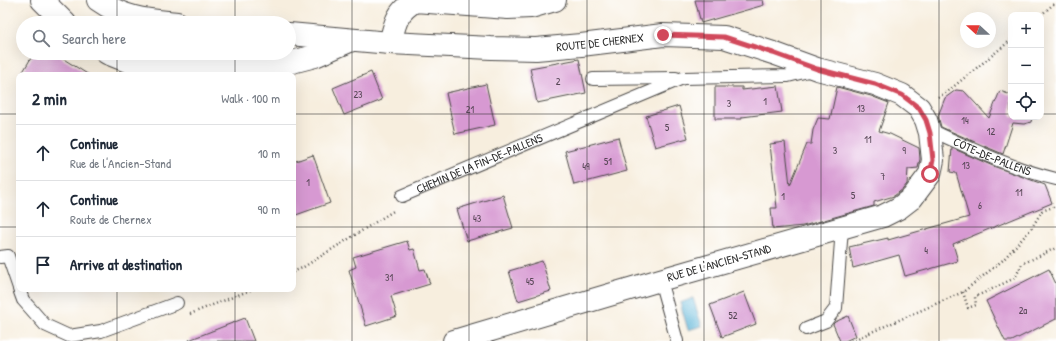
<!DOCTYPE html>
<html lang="en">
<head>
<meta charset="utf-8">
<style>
  :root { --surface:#fff; --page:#f6f6f7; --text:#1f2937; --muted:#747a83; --line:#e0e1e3 }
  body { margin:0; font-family:"Patrick Hand",sans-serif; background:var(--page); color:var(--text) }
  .controls { position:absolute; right:12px; top:12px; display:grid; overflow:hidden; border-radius:8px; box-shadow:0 4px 16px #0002 }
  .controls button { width:36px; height:36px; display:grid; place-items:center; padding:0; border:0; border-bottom:1px solid var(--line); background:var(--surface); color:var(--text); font:20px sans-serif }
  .compass { position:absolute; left:960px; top:12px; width:36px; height:36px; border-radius:50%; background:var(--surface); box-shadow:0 4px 16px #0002; rotate:291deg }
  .stop { position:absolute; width:12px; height:12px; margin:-9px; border:3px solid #d1495b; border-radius:50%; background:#fff }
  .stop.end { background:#d1495b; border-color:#fff; box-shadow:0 1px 4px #0008 }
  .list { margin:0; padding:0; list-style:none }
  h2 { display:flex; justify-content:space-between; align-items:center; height:52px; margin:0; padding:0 16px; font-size:17px }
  h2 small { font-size:13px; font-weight:400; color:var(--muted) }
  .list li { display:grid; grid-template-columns:26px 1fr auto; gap:12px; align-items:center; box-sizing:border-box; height:56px; padding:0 16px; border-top:1px solid var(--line) }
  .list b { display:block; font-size:15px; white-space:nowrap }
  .list p { margin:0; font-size:13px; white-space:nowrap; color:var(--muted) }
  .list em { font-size:13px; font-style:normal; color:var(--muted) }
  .icon { flex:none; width:22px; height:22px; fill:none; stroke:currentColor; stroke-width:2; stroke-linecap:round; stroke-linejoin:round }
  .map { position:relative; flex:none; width:1056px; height:341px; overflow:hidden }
  .search { position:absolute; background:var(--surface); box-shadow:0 4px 16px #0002; left:16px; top:16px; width:280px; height:44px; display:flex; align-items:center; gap:10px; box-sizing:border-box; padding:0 14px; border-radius:22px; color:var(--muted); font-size:15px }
  .panel { position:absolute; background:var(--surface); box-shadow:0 4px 16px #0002; left:16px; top:72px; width:280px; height:220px; border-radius:8px }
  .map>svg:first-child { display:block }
  .water { fill:#58b2d6; stroke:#426e80 }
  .building { fill:#d799d2 }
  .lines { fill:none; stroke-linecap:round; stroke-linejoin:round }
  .lane-casing { stroke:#4a4846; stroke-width:14 }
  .street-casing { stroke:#4a4846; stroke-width:24 }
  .secondary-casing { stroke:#4a4846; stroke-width:24 }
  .path { stroke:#4a4846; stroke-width:2.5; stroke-dasharray:1 3; stroke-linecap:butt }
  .lane { stroke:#fff; stroke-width:12 }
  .street { stroke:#fff; stroke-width:22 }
  .secondary { stroke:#fff; stroke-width:22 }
  .route { stroke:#d1495b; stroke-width:5 }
  .grid { fill:none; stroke:#2b2b2b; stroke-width:1; stroke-opacity:0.55 }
  .labels { text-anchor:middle; stroke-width:4; stroke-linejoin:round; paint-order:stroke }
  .number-label { font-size:10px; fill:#564655 }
  .street-label { font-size:12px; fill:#2b2b2b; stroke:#fff }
</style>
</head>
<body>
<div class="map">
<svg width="1056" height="341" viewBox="0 0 1056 341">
  <rect width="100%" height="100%" fill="#fff"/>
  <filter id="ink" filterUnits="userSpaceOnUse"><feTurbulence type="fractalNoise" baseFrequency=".025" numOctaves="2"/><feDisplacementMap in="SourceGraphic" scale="8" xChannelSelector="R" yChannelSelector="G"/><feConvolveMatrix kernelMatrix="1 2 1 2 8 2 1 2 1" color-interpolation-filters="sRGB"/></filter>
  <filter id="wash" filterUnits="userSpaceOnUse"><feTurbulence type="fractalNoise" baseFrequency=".012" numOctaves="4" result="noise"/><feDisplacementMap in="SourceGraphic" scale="16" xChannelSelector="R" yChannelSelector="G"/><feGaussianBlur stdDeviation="0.9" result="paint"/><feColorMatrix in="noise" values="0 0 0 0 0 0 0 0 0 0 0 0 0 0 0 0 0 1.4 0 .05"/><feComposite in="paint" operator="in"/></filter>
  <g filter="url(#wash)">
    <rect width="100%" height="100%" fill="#f7eede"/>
    <path class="water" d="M693,298L702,326L688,330L680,303Z"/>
    <g id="blocks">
      <g class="building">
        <path d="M695,0H763L764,5L701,23Z"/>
        <path d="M34,53H54L89,75H21Z"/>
        <path d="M579,59L586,93L537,103L530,68Z"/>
        <path d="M371,72L382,100L344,115L333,88Z"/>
        <path d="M486,84L495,125L455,134L446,93Z"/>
        <path d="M778,86L782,112L742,117V119H715V87H742V90Z"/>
        <path d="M837,87L871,96L889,103L879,131L890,134L919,148L920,159L918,168L908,169L907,184L903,189L894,196L874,202V206L803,226L773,229L771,208H777L770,144L785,142L790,185L807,144H811L813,130L818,118L830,119Z"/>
        <path d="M956,90L964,91L989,118L1000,91L1011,95V117H1032L1031,122L1024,124L1013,123L1003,154L984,146L941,127L938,116L945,98Z"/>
        <path d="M679,106L688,138L655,147L646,116Z"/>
        <path d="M618,137L627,171L574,185L565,151Z"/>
        <path d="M952,148L993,166L1045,185L1052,203L953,244L958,261L905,276L899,255L853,268L849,247L888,238V240L969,217L956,173L950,172Z"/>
        <path d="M313,155L330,203L293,216V162Z"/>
        <path d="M503,195L513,228L467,241L457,209Z"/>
        <path d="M407,241L410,250L414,249L420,270L425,269L430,284L391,296L397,316L366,326L349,270L356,267L353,257Z"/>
        <path d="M542,261L551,291L518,301L509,271Z"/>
        <path d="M1049,269L1056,284V319L1012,341H1005L986,301Z"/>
        <path d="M744,292L756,324L722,337L710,305Z"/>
        <path d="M848,316L856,336L845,341H840L833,324L835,322Z"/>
        <path d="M245,318L254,341H189V340Z"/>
      </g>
    </g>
  </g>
  <g filter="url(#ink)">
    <use href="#blocks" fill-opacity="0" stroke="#4a4846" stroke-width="1"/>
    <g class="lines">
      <g class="lane-casing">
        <g id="lane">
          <path d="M593,79L676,78"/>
          <path id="s1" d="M930,133H937C976,151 1014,169 1056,179"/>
          <path id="s2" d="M402,196L683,78L788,76L812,70"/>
          <path d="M0,257L8,256L19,288"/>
          <path d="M660,280L677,341"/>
          <path d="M19,289L23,300L45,325L69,336L101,331L177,303"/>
          <path d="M806,329L826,321L836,308L842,228"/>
        </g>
      </g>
      <g class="street-casing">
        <g id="street">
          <path d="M42,0L65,23"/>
          <path d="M390,43C395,24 396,12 415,1L508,8L531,7L555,0"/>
          <path d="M107,53L145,68H209L292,62L315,56L352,40"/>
        </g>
      </g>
      <g class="secondary-casing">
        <g id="secondary">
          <path d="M98,0C125,19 146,20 177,23"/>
          <path id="s3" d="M289,34L390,43L491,48L536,49L581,45L663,35L724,37L773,53L817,69L875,84L902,95L919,108L926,120L930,133L933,160L930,174L912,198L899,208L883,216L660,280L454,341"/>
        </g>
      </g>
      <g class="path">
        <path d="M1041,15L1056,2"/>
        <path d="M938,97L947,92L1011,40"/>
        <path d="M293,272L302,268L395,210"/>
        <path d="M963,292L968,308L976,305L975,297L1015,278L1022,264L1056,248"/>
        <path d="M190,314L253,289"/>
        <path d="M851,341L963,292L1003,260L1031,229L1042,211L1056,206"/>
      </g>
      <use href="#lane" class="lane"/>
      <use href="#street" class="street"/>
      <use href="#secondary" class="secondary"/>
    </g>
  </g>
  <g class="lines" filter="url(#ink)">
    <path class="route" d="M663,35L724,37L773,53L817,69L875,84L902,95L919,108L926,120L930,133L933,160L930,174"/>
  </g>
  <path class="grid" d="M117,0V23M235,0V23M352,0V341M469,0V341M587,0V341M704,0V341M821,0V341M939,0V341M117,53V75M235,53V75M0,114H19M293,114H1011M1041,114H1056M0,227H19M293,227H1056M117,289V341M235,289V341"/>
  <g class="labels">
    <g class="number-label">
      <text x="558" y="85">2</text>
      <text x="358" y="98">23</text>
      <text x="765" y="105">1</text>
      <text x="729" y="107">3</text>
      <text x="861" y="112">13</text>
      <text x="470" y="113">21</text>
      <text x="965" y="124">14</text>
      <text x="667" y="131">5</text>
      <text x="991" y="135">12</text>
      <text x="868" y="143">11</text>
      <text x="835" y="154">3</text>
      <text x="904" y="154">9</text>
      <text x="608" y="165">51</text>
      <text x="966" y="169">13</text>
      <text x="586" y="170">49</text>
      <text x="883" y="180">7</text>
      <text x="308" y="186">1</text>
      <text x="1019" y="196">11</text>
      <text x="853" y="199">5</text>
      <text x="783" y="200">1</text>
      <text x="980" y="209">6</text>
      <text x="477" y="222">43</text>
      <text x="926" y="254">4</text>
      <text x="389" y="281">31</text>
      <text x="530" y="285">45</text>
      <text x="1023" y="314">2a</text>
      <text x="733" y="319">52</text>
    </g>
    <g class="street-label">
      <text dy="4" stroke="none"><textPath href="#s3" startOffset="312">ROUTE DE CHERNEX</textPath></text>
      <text dy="4" stroke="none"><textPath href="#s1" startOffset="67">CÔTE-DE-PALLENS</textPath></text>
      <text dy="4" stroke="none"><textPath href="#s2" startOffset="84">CHEMIN DE LA FIN-DE-PALLENS</textPath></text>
      <text transform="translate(719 263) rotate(-16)" y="4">RUE DE L'ANCIEN-STAND</text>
    </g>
  </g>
</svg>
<div class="controls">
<button>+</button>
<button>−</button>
<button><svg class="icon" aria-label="locate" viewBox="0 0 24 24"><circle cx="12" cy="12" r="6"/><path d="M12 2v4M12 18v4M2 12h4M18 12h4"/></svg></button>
</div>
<svg class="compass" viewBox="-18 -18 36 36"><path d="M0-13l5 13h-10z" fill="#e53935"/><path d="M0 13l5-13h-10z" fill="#747a83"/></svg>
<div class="stop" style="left:930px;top:174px"></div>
<div class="stop end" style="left:663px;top:35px"></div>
<div class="search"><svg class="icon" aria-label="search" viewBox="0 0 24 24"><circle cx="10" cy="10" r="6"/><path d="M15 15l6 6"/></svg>Search here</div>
<section class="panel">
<h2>2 min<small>Walk · 100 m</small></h2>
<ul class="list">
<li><svg class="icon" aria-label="ahead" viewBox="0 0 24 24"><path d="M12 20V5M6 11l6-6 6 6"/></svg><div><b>Continue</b><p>Rue de l'Ancien-Stand</p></div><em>10 m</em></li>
<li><svg class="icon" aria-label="ahead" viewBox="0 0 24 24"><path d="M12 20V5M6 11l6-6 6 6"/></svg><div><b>Continue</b><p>Route de Chernex</p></div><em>90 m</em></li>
<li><svg class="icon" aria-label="arrive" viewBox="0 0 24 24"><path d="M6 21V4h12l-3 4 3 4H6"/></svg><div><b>Arrive at destination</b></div></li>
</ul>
</section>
</div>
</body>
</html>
